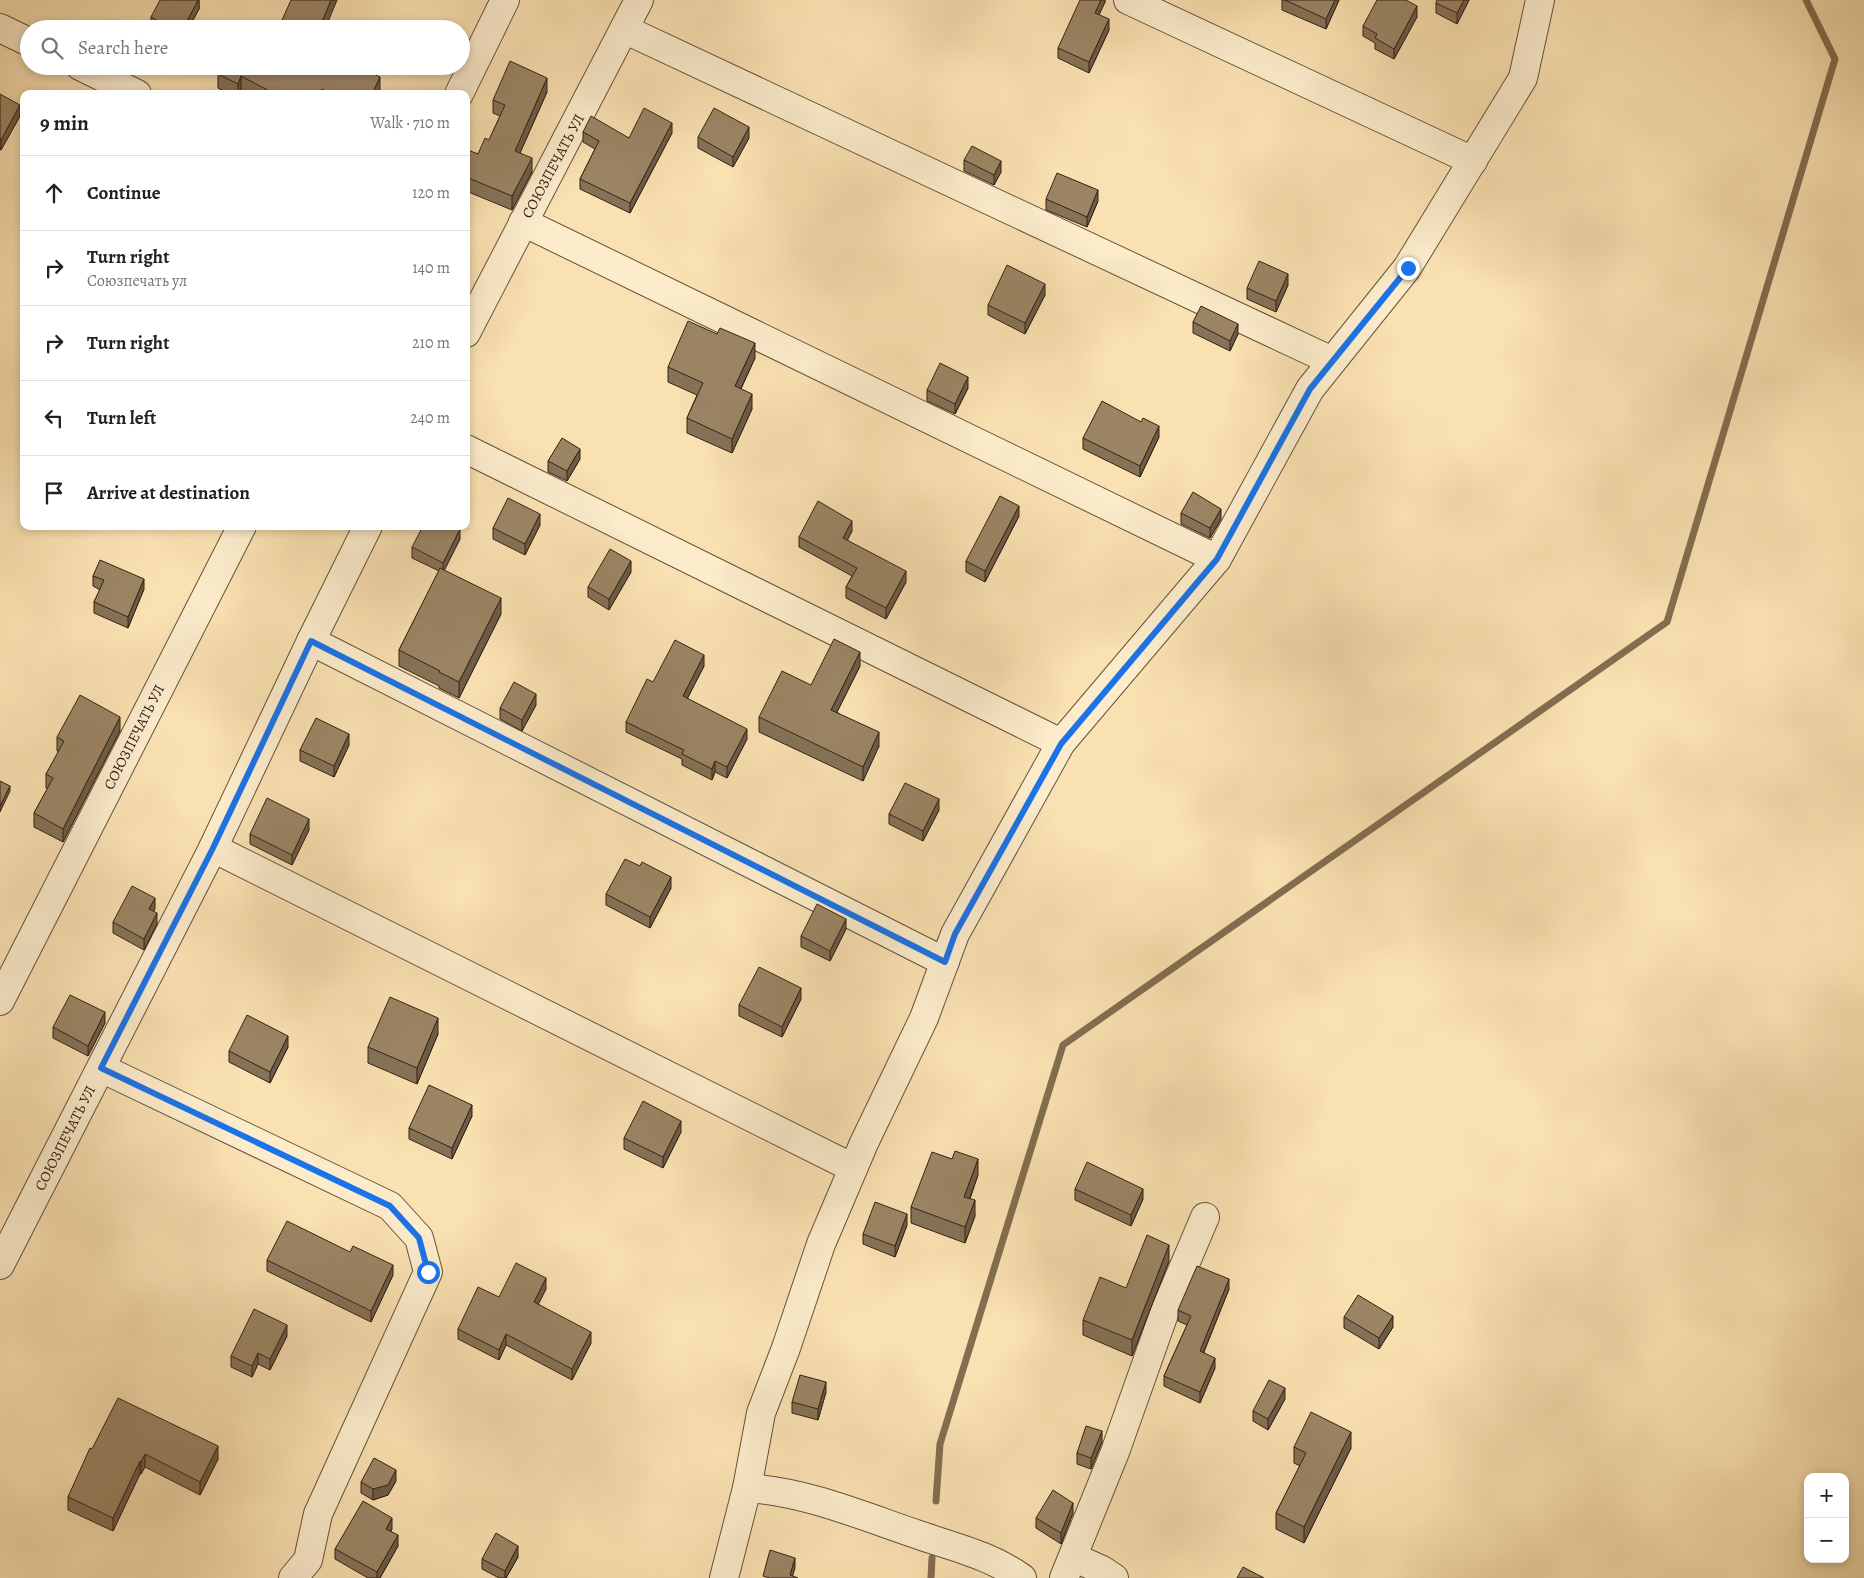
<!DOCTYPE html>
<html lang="en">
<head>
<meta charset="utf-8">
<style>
  :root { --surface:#fff; --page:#f6f6f6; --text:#222; --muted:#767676; --line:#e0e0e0 }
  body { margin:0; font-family:Alegreya,serif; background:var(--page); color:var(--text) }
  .controls { position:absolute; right:15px; bottom:15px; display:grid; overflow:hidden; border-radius:10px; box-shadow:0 2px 8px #0003 }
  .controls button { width:45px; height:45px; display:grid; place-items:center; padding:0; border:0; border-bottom:1px solid var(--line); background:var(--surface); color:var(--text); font:25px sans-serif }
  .stop { position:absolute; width:15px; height:15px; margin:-11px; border:4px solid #1a73e8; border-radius:50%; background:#fff }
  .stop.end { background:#1a73e8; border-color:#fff; box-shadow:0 1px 5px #0008 }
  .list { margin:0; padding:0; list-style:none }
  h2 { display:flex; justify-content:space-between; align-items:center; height:65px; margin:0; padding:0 20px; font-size:21px }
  h2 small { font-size:16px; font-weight:400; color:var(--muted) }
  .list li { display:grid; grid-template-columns:32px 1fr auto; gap:15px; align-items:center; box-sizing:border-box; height:75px; padding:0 20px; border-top:1px solid var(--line) }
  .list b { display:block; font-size:19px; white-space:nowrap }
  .list p { margin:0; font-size:16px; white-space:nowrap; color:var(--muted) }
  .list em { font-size:16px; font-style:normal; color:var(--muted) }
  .icon { flex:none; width:28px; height:28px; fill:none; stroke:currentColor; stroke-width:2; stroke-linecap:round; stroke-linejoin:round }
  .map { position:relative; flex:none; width:1864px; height:1578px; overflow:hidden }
  .search { position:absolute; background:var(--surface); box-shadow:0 2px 8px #0003; left:20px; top:20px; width:450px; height:55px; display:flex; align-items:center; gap:12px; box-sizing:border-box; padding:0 18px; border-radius:28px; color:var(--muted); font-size:19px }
  .panel { position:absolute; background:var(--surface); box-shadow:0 2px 8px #0003; left:20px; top:90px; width:450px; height:440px; border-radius:10px }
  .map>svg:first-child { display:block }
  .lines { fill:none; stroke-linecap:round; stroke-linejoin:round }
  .stream { stroke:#836e51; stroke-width:7 }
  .minor-casing { stroke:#66523a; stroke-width:30 }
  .minor { stroke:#fceccc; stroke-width:28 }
  .wall { fill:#857257; stroke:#352213 }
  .shaded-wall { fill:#6c5d47; stroke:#352213 }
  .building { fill:#9b8565; stroke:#352213 }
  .route { stroke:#1a73e8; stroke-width:6 }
  .labels { text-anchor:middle; stroke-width:4; stroke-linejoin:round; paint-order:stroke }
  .street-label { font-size:15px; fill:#352213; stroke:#fceccc }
</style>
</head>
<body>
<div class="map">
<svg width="1864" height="1578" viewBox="0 0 1864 1578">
  <rect width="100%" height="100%" fill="#fae1b1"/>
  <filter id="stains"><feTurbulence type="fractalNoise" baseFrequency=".004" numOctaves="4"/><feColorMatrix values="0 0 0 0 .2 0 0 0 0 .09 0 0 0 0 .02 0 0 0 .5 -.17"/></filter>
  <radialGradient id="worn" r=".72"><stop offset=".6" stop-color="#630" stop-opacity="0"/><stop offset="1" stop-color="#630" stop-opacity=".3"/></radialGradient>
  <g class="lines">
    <g class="stream">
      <path d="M936,1501L940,1444L1063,1045L1667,622L1835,59L1806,0"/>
      <path d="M931,1578L932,1558"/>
    </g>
    <g class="minor-casing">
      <g id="minor">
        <path d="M1128,0L1473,161"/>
        <path d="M0,28L29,42"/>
        <path d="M624,29L1332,361"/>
        <path d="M80,66L137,94"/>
        <path d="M459,94L505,0"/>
        <path d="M523,222L1217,559"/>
        <path d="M466,333L639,0"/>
        <path d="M466,449L1061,743"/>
        <path d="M311,641L945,962"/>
        <path d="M213,848L853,1168"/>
        <path d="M0,1001L242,526"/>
        <path d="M101,1068L390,1206L419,1238L428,1272L318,1514L308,1560L293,1578"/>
        <path d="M0,1265L213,848L311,641L368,526"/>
        <path d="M747,1488C803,1491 863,1516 916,1534C953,1547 990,1555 1022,1578"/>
        <path d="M1073,1557L1102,1570L1114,1578"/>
        <path d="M724,1578L747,1488L761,1413L786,1348L821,1244L864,1143L924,1018L955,934L1061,743L1217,559L1310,389L1407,268L1523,78L1540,0"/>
        <path d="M1064,1578L1115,1452L1165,1311L1205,1217"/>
      </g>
    </g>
    <use href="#minor" class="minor"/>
  </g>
  <g class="wall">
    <path d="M199,0V9L188,29L151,28V17Z"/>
    <path d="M1105,0V2L1099,15L1109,30L1089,73L1058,58V48Z"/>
    <path d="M1282,0H1339L1326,29L1282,10Z"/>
    <path d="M1469,0L1457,24L1436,13V3Z"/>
    <path d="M1417,17L1394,59L1375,49V43L1363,36V26Z"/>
    <path d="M222,66L380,92L379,94H248L241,90L240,94H229L218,88V74Z"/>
    <path d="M547,92L520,153L532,172L512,210L466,191V155L478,154L489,140L500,116L493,113V100Z"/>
    <path d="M0,94L20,116L1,150H0Z"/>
    <path d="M583,132L629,138L672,133L630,213L580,189V179L595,149L583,142Z"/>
    <path d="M698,137L749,138L733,167L698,148Z"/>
    <path d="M964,160L1001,172L994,185L964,171Z"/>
    <path d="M1046,199L1098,201L1087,227L1046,210Z"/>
    <path d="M1288,285L1276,312L1247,299V288Z"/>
    <path d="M1045,295L1025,334L988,315V305Z"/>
    <path d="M1193,322L1238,334L1230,351L1193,333Z"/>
    <path d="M755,358L741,389L752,409L732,453L687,433V418L697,395L668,382V367Z"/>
    <path d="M968,388L955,414L927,401V390Z"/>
    <path d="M1159,437L1140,477L1083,449V438Z"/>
    <path d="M580,459L567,481L548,472V461Z"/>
    <path d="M1181,513L1221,519L1210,538L1181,524Z"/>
    <path d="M1019,516L985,582L966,572V561Z"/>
    <path d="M540,525L525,555L493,539V528Z"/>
    <path d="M852,531L847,540L906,582L886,619L846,598V587L852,576L799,547V537Z"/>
    <path d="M460,539L444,570L501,614L459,698L439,688V686L399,666V650L439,571L412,558V547Z"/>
    <path d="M631,572L609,610L588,597V587Z"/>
    <path d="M93,576L144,589L128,628L94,613V602L100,590L93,586Z"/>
    <path d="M704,666L687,699L747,739L727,778L715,772L712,780L682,765V759L626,732V722L653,682Z"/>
    <path d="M860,666L837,712L879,746L863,781L759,732V717L811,685Z"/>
    <path d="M536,705L522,731L500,719V708Z"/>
    <path d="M120,731L63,842L34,827V813L48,788H46V774L59,752L57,751V737Z"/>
    <path d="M349,745L334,777L300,761V750Z"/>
    <path d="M939,810L923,841L889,824V814Z"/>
    <path d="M309,830L292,865L250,844V834Z"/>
    <path d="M640,866L671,888L650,928L606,905V894Z"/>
    <path d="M155,909L153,911L157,924L144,950L113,933V922Z"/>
    <path d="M846,929L830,961L801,947V936Z"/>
    <path d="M801,999L782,1037L739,1016V1005Z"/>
    <path d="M105,1023L88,1056L53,1038V1027Z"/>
    <path d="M438,1034L417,1084L368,1063V1047Z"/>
    <path d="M288,1047L270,1083L229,1062V1051Z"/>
    <path d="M472,1116L452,1159L409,1139V1128Z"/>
    <path d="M681,1132L663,1168L624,1149V1138Z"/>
    <path d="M978,1175L970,1199L975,1216L965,1243L911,1223V1207Z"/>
    <path d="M1075,1189L1143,1199L1131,1226L1075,1200Z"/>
    <path d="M907,1225L895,1257L863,1244V1234Z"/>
    <path d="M267,1260L393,1275L371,1322L267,1271Z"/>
    <path d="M1169,1261L1132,1356L1083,1335V1320Z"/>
    <path d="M546,1289L538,1304L591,1343L572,1380L506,1345L499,1360L458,1339V1329L499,1297Z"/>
    <path d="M1229,1289L1204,1352L1215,1368L1200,1403L1164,1386V1376L1187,1325L1178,1321V1310Z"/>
    <path d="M1344,1317L1393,1327L1379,1349L1344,1328Z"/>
    <path d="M287,1336L270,1370L258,1364L252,1377L231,1367V1356Z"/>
    <path d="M826,1392L818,1420L792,1413V1402Z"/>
    <path d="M1285,1399L1268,1430L1253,1421V1411Z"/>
    <path d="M1102,1442L1091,1469L1077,1464V1453Z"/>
    <path d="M1294,1447L1351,1448L1304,1543L1276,1529V1513L1300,1466L1294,1463Z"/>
    <path d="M92,1449L218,1459L200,1495L145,1467L141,1474H140L113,1531L68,1510V1497Z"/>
    <path d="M396,1481L388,1495L373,1500L361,1493V1482Z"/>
    <path d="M1073,1513L1061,1544L1036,1528V1518Z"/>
    <path d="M392,1529L391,1531L398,1546L380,1578H368L335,1559V1549Z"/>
    <path d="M518,1557L506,1578H499L482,1569V1559Z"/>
  </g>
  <g class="shaded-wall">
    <path d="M198,0H199V9L188,29H183Z"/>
    <path d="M331,0H337L325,29H319Z"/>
    <path d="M1101,0H1105V2L1095,23V13Z"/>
    <path d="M1335,0H1339L1326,29V19Z"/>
    <path d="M1464,0H1469L1457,24V13Z"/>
    <path d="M1417,6V17L1394,59V49Z"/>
    <path d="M1109,19V30L1089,73V62Z"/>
    <path d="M241,76V90L240,94H238V84Z"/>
    <path d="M380,77V92L379,94H372Z"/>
    <path d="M547,78V92L515,164V151Z"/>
    <path d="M20,105V116L1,150V140Z"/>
    <path d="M672,123V133L630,213V203Z"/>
    <path d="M749,127V138L733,167V157Z"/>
    <path d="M532,158V172L512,210V196Z"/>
    <path d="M1001,161V172L994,185V175Z"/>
    <path d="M1098,190V201L1087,227V217Z"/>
    <path d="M1288,274V285L1276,312V301Z"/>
    <path d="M1045,284V295L1025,334V323Z"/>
    <path d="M1238,324V334L1230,351V341Z"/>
    <path d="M755,343V358L735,401V386Z"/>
    <path d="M968,377V388L955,414V404Z"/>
    <path d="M752,394V409L732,453V439Z"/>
    <path d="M1159,426V437L1140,477V466Z"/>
    <path d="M580,449V459L567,481V471Z"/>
    <path d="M1019,506V516L985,582V571Z"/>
    <path d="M1221,509V519L1210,538V528Z"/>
    <path d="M540,514V525L525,555V544Z"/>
    <path d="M852,521V531L843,549V538Z"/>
    <path d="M460,529V539L443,573V563Z"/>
    <path d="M631,561V572L609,610V599Z"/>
    <path d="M906,571V582L886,619V608Z"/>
    <path d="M144,579V589L128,628V617Z"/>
    <path d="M501,598V614L459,698V682Z"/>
    <path d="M860,652V666L831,724V710Z"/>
    <path d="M704,655V666L683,707V696Z"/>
    <path d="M536,694V705L522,731V720Z"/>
    <path d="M120,717V731L63,842V829Z"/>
    <path d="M747,729V739L727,778V767Z"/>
    <path d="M879,732V746L863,781V767Z"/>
    <path d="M349,734V745L334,777V766Z"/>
    <path d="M715,761V772L712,780V769Z"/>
    <path d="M10,786V791L0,812V806Z"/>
    <path d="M939,799V810L923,841V831Z"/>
    <path d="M309,819V830L292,865V855Z"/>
    <path d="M671,877V888L650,928V917Z"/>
    <path d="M155,898V909L149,919V909Z"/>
    <path d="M157,913V924L144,950V939Z"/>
    <path d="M846,919V929L830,961V951Z"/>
    <path d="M801,988V999L782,1037V1027Z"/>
    <path d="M105,1012V1023L88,1056V1046Z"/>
    <path d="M438,1018V1034L417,1084V1068Z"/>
    <path d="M288,1036V1047L270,1083V1072Z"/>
    <path d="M472,1105V1116L452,1159V1148Z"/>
    <path d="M681,1121V1132L663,1168V1157Z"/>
    <path d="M978,1159V1175L964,1213V1197Z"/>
    <path d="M1143,1189V1199L1131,1226V1215Z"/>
    <path d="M975,1200V1216L965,1243V1227Z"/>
    <path d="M907,1214V1225L895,1257V1246Z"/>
    <path d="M1169,1245V1261L1132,1356V1340Z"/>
    <path d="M393,1265V1275L371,1322V1311Z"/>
    <path d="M546,1278V1289L534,1313V1302Z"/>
    <path d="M1229,1279V1289L1200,1361V1351Z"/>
    <path d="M1393,1316V1327L1379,1349V1338Z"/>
    <path d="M287,1325V1336L270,1370V1359Z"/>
    <path d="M591,1332V1343L572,1380V1369Z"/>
    <path d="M506,1334V1345L499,1360V1350Z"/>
    <path d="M258,1353V1364L252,1377V1366Z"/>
    <path d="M1215,1358V1368L1200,1403V1392Z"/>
    <path d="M826,1382V1392L818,1420V1409Z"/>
    <path d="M1285,1388V1399L1268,1430V1419Z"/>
    <path d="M1102,1431V1442L1091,1469V1458Z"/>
    <path d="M1351,1432V1448L1304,1543V1527Z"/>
    <path d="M218,1446V1459L200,1495V1482Z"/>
    <path d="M145,1454V1467L141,1474V1462Z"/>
    <path d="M140,1461V1474L113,1531V1518Z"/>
    <path d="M396,1470V1481L388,1495L373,1500V1489Z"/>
    <path d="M1073,1503V1513L1061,1544V1533Z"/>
    <path d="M392,1518V1529L386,1539V1529Z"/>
    <path d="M398,1535V1546L380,1578H377V1572Z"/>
    <path d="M518,1546V1557L506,1578H505V1571Z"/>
    <path d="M795,1558V1568L792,1578L790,1575Z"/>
  </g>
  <g class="building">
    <path d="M160,0H198L183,29H172L151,17Z"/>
    <path d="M291,0H331L319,29H278Z"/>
    <path d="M1080,0H1101L1095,13L1109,19L1089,62L1058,48Z"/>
    <path d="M1285,0H1335L1326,19Z"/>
    <path d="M1377,0H1406L1417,6L1394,49L1375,38L1377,34L1363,26Z"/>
    <path d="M1437,0H1464L1457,13L1436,3Z"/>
    <path d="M510,61L547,78L515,151L532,158L512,196L466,177V155L468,150L478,154L485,138L489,140L505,105L493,100Z"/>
    <path d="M222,66H354L357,68L358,67L380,77L372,94H331L322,89L319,94H275L241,76L238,84L218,74Z"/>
    <path d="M0,94L20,105L1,140L0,139Z"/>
    <path d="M644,108L672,123L630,203L580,179L599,141L583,132L591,116L629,138Z"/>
    <path d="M714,108L749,127L733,157L698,137Z"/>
    <path d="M972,146L1001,161L994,175L964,160Z"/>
    <path d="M1057,173L1098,190L1087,217L1046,199Z"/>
    <path d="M1259,261L1288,274L1276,301L1247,288Z"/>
    <path d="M1007,265L1045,284L1025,323L988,305Z"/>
    <path d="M1201,306L1238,324L1230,341L1193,322Z"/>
    <path d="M688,321L717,334L720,328L755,343L735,386L752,394L732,439L687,418L703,383L668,367Z"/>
    <path d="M940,363L968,377L955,404L927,390Z"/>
    <path d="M1102,401L1141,422L1143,418L1159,426L1140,466L1083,438Z"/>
    <path d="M562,438L580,449L567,471L548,461Z"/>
    <path d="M1193,492L1221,509L1210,528L1181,513Z"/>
    <path d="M1000,496L1019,506L985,571L966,561Z"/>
    <path d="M508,498L540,514L525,544L493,528Z"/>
    <path d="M818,501L852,521L843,538L906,571L886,608L846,587L857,568L799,537Z"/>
    <path d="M423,526H456L460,529L443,563L412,547Z"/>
    <path d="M610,549L631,561L609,599L588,587Z"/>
    <path d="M100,560L144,579L128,617L94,602L104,580L93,576Z"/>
    <path d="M440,568L501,598L459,682L439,672L440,671L399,650Z"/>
    <path d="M834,639L860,652L831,710L879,732L863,767L759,717L782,671L811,685Z"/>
    <path d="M675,640L704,655L683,696L747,729L727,767L715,761L712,769L682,754L684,750L626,722L647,679L653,682Z"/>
    <path d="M514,682L536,694L522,720L500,708Z"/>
    <path d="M80,695L120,717L63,829L34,813L53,778L46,774L64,741L57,737Z"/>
    <path d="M316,718L349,734L334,766L300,750Z"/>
    <path d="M0,781L10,786L0,806Z"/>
    <path d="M905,783L939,799L923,831L889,814Z"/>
    <path d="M267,798L309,819L292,855L250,834Z"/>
    <path d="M625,859L640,866L642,862L671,877L650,917L606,894Z"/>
    <path d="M132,886L155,898L149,909L157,913L144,939L113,922Z"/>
    <path d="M817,904L846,919L830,951L801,936Z"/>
    <path d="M759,967L801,988L782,1027L739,1005Z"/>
    <path d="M70,995L105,1012L88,1046L53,1027Z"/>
    <path d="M390,997L438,1018L417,1068L368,1047Z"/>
    <path d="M247,1015L288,1036L270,1072L229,1051Z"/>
    <path d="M429,1085L472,1105L452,1148L409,1128Z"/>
    <path d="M643,1101L681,1121L663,1157L624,1138Z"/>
    <path d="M955,1151L978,1159L964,1197L975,1200L965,1227L911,1207L932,1152L952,1159Z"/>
    <path d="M1087,1162L1143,1189L1131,1215L1075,1189Z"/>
    <path d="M875,1202L907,1214L895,1246L863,1234Z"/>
    <path d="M287,1221L350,1252L353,1246L393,1265L371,1311L267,1260Z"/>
    <path d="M1147,1235L1169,1245L1132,1340L1083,1320L1100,1277L1126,1288Z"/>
    <path d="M516,1263L546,1278L534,1302L591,1332L572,1369L506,1334L499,1350L458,1329L478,1287L499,1297Z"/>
    <path d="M1197,1266L1229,1279L1200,1351L1215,1358L1200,1392L1164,1376L1191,1316L1178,1310Z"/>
    <path d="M1358,1295L1393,1316L1379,1338L1344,1317Z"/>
    <path d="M254,1309L287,1325L270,1359L258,1353L252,1366L231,1356Z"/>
    <path d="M800,1375L826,1382L818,1409L792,1402Z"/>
    <path d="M1269,1380L1285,1388L1268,1419L1253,1411Z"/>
    <path d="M118,1398L218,1446L200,1482L145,1454L141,1462L140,1461L113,1518L68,1497L90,1448L92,1449Z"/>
    <path d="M1311,1412L1351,1432L1304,1527L1276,1513L1306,1453L1294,1447Z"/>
    <path d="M1086,1426L1102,1431L1091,1458L1077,1453Z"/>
    <path d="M374,1458L396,1470L388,1485L373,1489L361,1482Z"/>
    <path d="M1053,1490L1073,1503L1061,1533L1036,1518Z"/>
    <path d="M363,1501L392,1518L386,1529L398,1535L377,1572L335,1549Z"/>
    <path d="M496,1533L518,1546L505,1571L482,1559Z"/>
    <path d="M770,1550L795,1558L790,1575L798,1578H770L763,1576Z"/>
    <path d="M1243,1567L1264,1578H1237Z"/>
  </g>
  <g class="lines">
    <path class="route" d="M428,1272L419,1238L390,1206L101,1068L213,848L311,641L945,962L955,934L1061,744L1217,559L1310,389L1408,268"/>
  </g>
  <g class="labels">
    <g class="street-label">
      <text transform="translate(553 166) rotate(-62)" y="5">СОЮЗПЕЧАТЬ УЛ</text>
      <text transform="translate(134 737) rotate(-63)" y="5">СОЮЗПЕЧАТЬ УЛ</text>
      <text transform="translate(65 1138) rotate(-63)" y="5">СОЮЗПЕЧАТЬ УЛ</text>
    </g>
  </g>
  <rect width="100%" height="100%" filter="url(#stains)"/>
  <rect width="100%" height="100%" fill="url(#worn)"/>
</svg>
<div class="controls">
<button>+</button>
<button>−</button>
</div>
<div class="stop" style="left:428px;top:1272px"></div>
<div class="stop end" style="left:1408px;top:268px"></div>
<div class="search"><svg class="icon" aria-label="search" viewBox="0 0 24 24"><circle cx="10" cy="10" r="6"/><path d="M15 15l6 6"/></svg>Search here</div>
<section class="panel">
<h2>9 min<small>Walk · 710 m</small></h2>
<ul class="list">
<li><svg class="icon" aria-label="ahead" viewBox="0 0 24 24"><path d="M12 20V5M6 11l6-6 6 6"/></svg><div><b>Continue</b></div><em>120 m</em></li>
<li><svg class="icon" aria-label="right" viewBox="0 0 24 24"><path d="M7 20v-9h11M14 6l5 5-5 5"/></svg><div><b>Turn right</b><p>Союзпечать ул</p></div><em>140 m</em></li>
<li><svg class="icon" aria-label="right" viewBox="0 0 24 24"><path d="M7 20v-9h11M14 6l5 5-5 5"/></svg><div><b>Turn right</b></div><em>210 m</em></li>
<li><svg class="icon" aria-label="left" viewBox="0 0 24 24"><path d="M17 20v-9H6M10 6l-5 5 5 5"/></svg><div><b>Turn left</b></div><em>240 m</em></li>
<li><svg class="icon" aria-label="arrive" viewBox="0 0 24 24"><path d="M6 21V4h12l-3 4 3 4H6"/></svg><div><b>Arrive at destination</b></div></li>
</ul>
</section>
</div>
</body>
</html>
